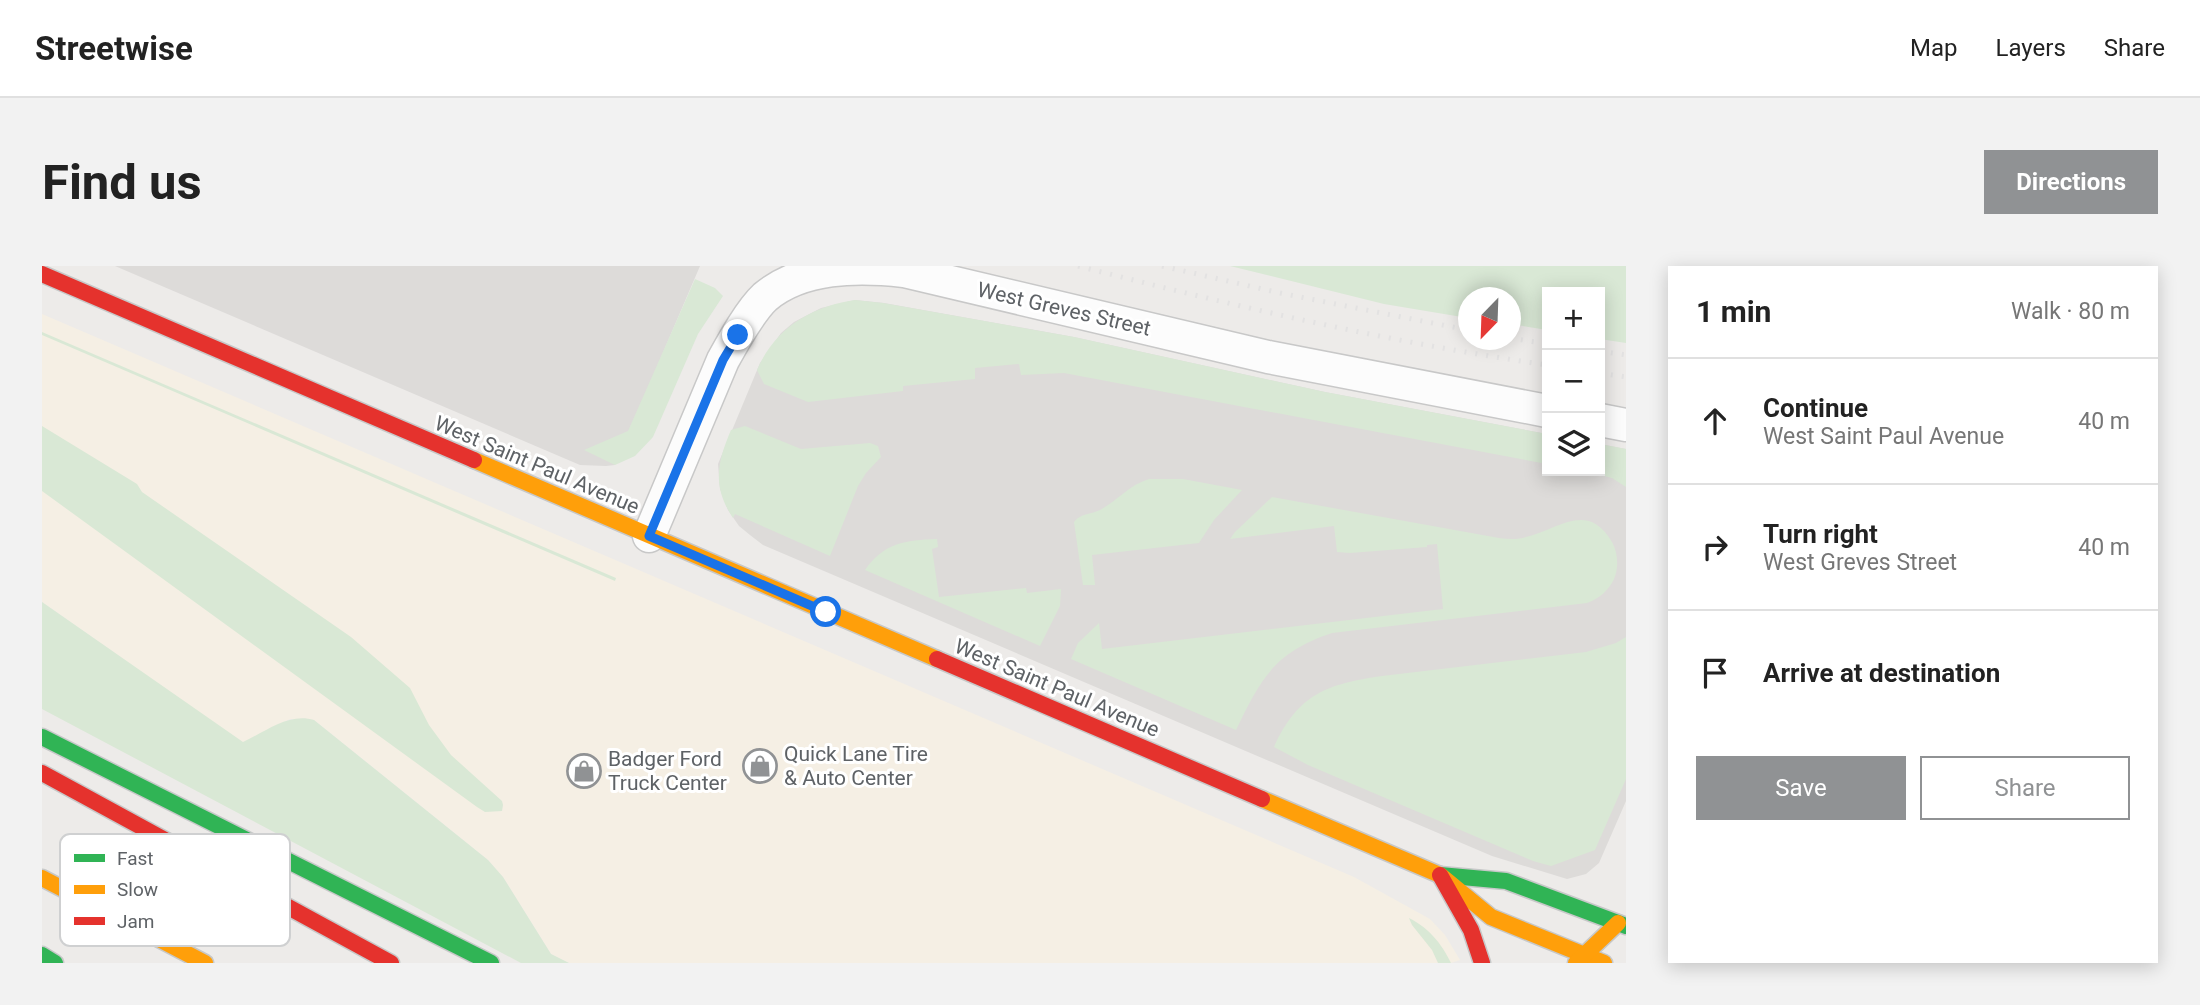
<!DOCTYPE html>
<html lang="en">
<head>
<meta charset="utf-8">
<style>
  :root { --surface:#fff; --page:#f2f2f2; --text:#222; --muted:#767676; --line:#e0e0e0; --accent:#909294 }
  body { margin:0; font-family:Roboto,sans-serif; background:var(--page); color:var(--text) }
  .controls { position:absolute; right:21px; top:21px; display:grid; overflow:hidden; border-radius:0px; box-shadow:0 4px 18px #0003 }
  .controls button { width:63px; height:63px; display:grid; place-items:center; padding:0; border:0; border-bottom:2px solid var(--line); background:var(--surface); color:var(--text); font:35px sans-serif }
  .compass { position:absolute; left:1416px; top:21px; width:63px; height:63px; border-radius:50%; background:var(--surface); box-shadow:0 4px 18px #0003; rotate:203deg }
  .stop { position:absolute; width:21px; height:21px; margin:-16px; border:5px solid #1a73e8; border-radius:50%; background:#fff }
  .stop.end { background:#1a73e8; border-color:#fff; box-shadow:0 2px 7px #0008 }
  .list { margin:0; padding:0; list-style:none }
  h2 { display:flex; justify-content:space-between; align-items:center; height:91px; margin:0; padding:0 28px; font-size:30px }
  h2 small { font-size:23px; font-weight:400; color:var(--muted) }
  .list li { display:grid; grid-template-columns:46px 1fr auto; gap:21px; align-items:center; box-sizing:border-box; height:126px; padding:0 28px; border-top:2px solid var(--line) }
  .list b { display:block; font-size:26px; white-space:nowrap }
  .list p { margin:0; font-size:23px; white-space:nowrap; color:var(--muted) }
  .list em { font-size:23px; font-style:normal; color:var(--muted) }
  .actions { display:flex; gap:14px; padding:21px 28px }
  .actions a { flex:1; padding:16px 0; border:2px solid var(--accent); border-radius:0px; text-align:center; font-size:24px; color:var(--accent) }
  .actions .main { background:var(--accent); color:#fff }
  .icon { flex:none; width:38px; height:38px; fill:none; stroke:currentColor; stroke-width:2; stroke-linecap:round; stroke-linejoin:round }
  .map { position:relative; flex:none; width:1584px; height:697px; overflow:hidden; border-radius:0px }
  header { display:flex; align-items:center; gap:42px; box-sizing:border-box; height:98px; padding:0 35px; background:var(--surface); border-bottom:2px solid var(--line) }
  header strong { font-size:33px }
  nav { display:flex; gap:38px; margin-inline-start:auto; font-size:24px }
  .intro { display:flex; align-items:center; justify-content:space-between; box-sizing:border-box; height:168px; padding:0 42px }
  h1 { margin:0; font-size:49px }
  .button { padding:18px 32px; border-radius:0px; background:var(--accent); color:#fff; font-size:24px; font-weight:700 }
  main { display:flex; gap:42px; padding:0 42px }
  aside { flex:1; background:var(--surface); border-radius:0px; box-shadow:0 4px 18px #0003 }
  .map>svg:first-child { display:block }
  .commercial { fill:#f5efe4 }
  .industrial { fill:#dddbd9 }
  .green { fill:#d9e8d5 }
  .lines { fill:none; stroke-linecap:round; stroke-linejoin:round }
  .street-casing { stroke:#c8c8c8; stroke-width:35 }
  .fast-casing { stroke:#c7c8c8; stroke-width:19 }
  .slow-casing { stroke:#c7c8c8; stroke-width:19 }
  .jam-casing { stroke:#c7c8c8; stroke-width:19 }
  .street { stroke:#fcfcfc; stroke-width:32 }
  .fast { stroke:#30b455; stroke-width:16 }
  .slow { stroke:#ff9f0a; stroke-width:16 }
  .jam { stroke:#e5322d; stroke-width:16 }
  .rail { stroke:#e3e2e2; stroke-width:5; stroke-dasharray:2 9; stroke-linecap:butt }
  .route { stroke:#1a73e8; stroke-width:9 }
  .labels { text-anchor:middle; stroke-width:6; stroke-linejoin:round; paint-order:stroke }
  .street-label { font-size:21px; fill:#5e6266; stroke:#fff }
  .poi-label { font-size:21px; fill:#5e6266; stroke:#fff; text-anchor:start }
  .key { fill:#fff; stroke:#cfd0d1; stroke-width:2 }
  .key-label { font-size:19px; fill:#5e6266 }
</style>
</head>
<body>
<header>
<strong>Streetwise</strong>
<nav><a>Map</a><a>Layers</a><a>Share</a></nav>
</header>
<div class="intro"><h1>Find us</h1><a class="button">Directions</a></div>
<main>
<div class="map">
<svg width="1584" height="697" viewBox="0 0 1584 697">
  <rect width="100%" height="100%" fill="#edebe9"/>
  <path class="commercial" d="M0,48L1312,611L1388,653L1403,669L1418,694L1409,697H527L509,688L461,611L446,594L272,454L248,453L201,477L0,336Z"/>
  <g class="industrial">
    <path d="M73,0H658L573,199L564,200L538,199Z"/>
    <path d="M813,34L842,37L1032,71L1283,126L1505,168V205H1558V178L1584,183V535L1557,597L1544,608L1525,613L1450,590L721,279L708,269L697,260L686,244L678,223L676,198L718,97L739,67L752,56L779,42Z"/>
  </g>
  <g class="green">
    <path d="M1188,0H1584V77L1558,73V26H1505V64L1469,58L1468,32H1426V52L1342,38Z"/>
    <path d="M653,13L673,22L681,30L656,68L611,171L593,190L573,199L542,184L586,165Z"/>
    <path d="M813,34L841,37L1032,71L1283,126L1505,168V198L1022,107L979,109L977,98L933,102V113L861,120V125L766,136L722,118L715,104C733,62 770,40 813,34Z"/>
    <path d="M0,66L574,312L573,315L0,69Z"/>
    <path d="M0,160L95,218L100,226L309,371L368,422L387,459L409,489L460,535L461,539L460,545L443,546L435,541L0,225Z"/>
    <path d="M703,160L759,183L828,177L836,180L839,191L824,207L816,220L788,290L693,248L691,252C670,220 675,197 689,164Z"/>
    <path d="M1558,178L1584,183V221L1570,212L1543,205H1558Z"/>
    <path d="M1107,213H1141L1200,224L1172,254L1157,277L1050,289L1053,319H1041L1032,256C1039,247 1048,249 1058,244C1075,235 1087,219 1107,213Z"/>
    <path d="M1230,231L1457,272C1466,273 1475,274 1484,271C1516,264 1545,234 1570,276C1576,287 1577,301 1572,313C1567,324 1557,333 1545,337L1290,367C1233,386 1219,412 1194,464L1029,393L1036,377L1057,357L1060,383L1401,343L1395,278L1385,279V281L1308,287L1295,286L1292,260L1188,273L1193,266Z"/>
    <path d="M895,273L896,281L890,283L897,331L984,322L985,327L1019,323L1018,340L998,380L823,304C842,277 863,274 895,273Z"/>
    <path d="M0,336L201,476C223,466 247,446 272,454L446,594L461,611L509,688L527,697H479L0,443Z"/>
    <path d="M1584,371V513L1553,584L1509,600L1491,595L1266,499L1232,481C1256,428 1285,418 1340,410L1544,386L1574,377Z"/>
    <path d="M1367,652C1388,663 1399,677 1409,697H1396L1390,684L1370,659Z"/>
  </g>
  <g class="lines">
    <g class="street-casing">
      <g id="street">
        <path d="M1558,154L1584,159"/>
        <path d="M607,270L681,94C691,76 708,45 723,31C760,0 815,0 862,5L1226,91L1505,145"/>
      </g>
    </g>
    <g class="fast-casing">
      <g id="fast">
        <path d="M0,471L449,697"/>
        <path d="M1398,609L1464,615L1584,660"/>
        <path d="M0,689L13,697"/>
      </g>
    </g>
    <g class="slow-casing">
      <g id="slow">
        <path d="M432,194L895,393"/>
        <path d="M1220,533L1398,609L1449,651L1562,697"/>
        <path d="M0,612L163,697"/>
        <path d="M1534,697L1576,657"/>
      </g>
    </g>
    <g class="jam-casing">
      <g id="jam">
        <path d="M0,8L432,194"/>
        <path d="M895,393L1220,533"/>
        <path d="M0,507L349,697"/>
        <path d="M1398,609L1429,664L1440,697"/>
      </g>
    </g>
    <use href="#street" class="street"/>
    <use href="#fast" class="fast"/>
    <use href="#slow" class="slow"/>
    <use href="#jam" class="jam"/>
    <g class="rail">
      <path d="M1036,0C1192,40 1346,76 1505,99"/>
      <path d="M1120,0L1238,27L1426,64"/>
      <path d="M1468,72L1505,78"/>
      <path d="M1558,85L1584,89"/>
      <path d="M1558,107L1584,111"/>
    </g>
  </g>
  <g class="lines">
    <path class="route" d="M696,69L681,94L607,270L784,346"/>
  </g>
  <defs>
    <g id="shop-ring" transform="scale(1.75)"><circle r="9.5" fill="#fff" stroke="#909294" stroke-width="1.5"/><path d="M-5-2.5h2.3a2.7 3.5 0 0 1 5.4 0H5L5.5 6h-11ZM-1.5-2.5h3a1.5 2.3 0 0 0-3 0Z" fill="#909294"/></g>
  </defs>
  <g fill-rule="evenodd">
    <use href="#shop-ring" x="718" y="500"/>
    <use href="#shop-ring" x="542" y="505"/>
  </g>
  <g class="labels">
    <g class="street-label">
      <text transform="translate(1022 43) rotate(13)" y="7">West Greves Street</text>
      <text transform="translate(495 199) rotate(23)" y="7">West Saint Paul Avenue</text>
      <text transform="translate(1015 422) rotate(23)" y="7">West Saint Paul Avenue</text>
    </g>
    <g class="poi-label">
      <text x="742" y="495">Quick Lane Tire<tspan x="742" dy="24">&amp; Auto Center</tspan></text>
      <text x="566" y="500">Badger Ford<tspan x="566" dy="24">Truck Center</tspan></text>
    </g>
  </g>
  <rect x="18" y="568" width="230" height="112" rx="10" class="key"/>
  <rect x="32" y="588" width="31" height="8" fill="#30b455"/>
  <rect x="32" y="619" width="31" height="9" fill="#ff9f0a"/>
  <rect x="32" y="651" width="31" height="8" fill="#e5322d"/>
  <g class="key-label">
    <text x="75" y="599">Fast</text>
    <text x="75" y="630">Slow</text>
    <text x="75" y="662">Jam</text>
  </g>
</svg>
<div class="controls">
<button>+</button>
<button>−</button>
<button><svg class="icon" aria-label="layers" viewBox="0 0 24 24"><path d="M12 4l9 5-9 5-9-5zM3 14l9 5 9-5"/></svg></button>
</div>
<svg class="compass" viewBox="-18 -18 36 36"><path d="M0-13l5 13h-10z" fill="#e53935"/><path d="M0 13l5-13h-10z" fill="#767676"/></svg>
<div class="stop" style="left:784px;top:346px"></div>
<div class="stop end" style="left:696px;top:69px"></div>
</div>
<aside>
<h2>1 min<small>Walk · 80 m</small></h2>
<ul class="list">
<li><svg class="icon" aria-label="ahead" viewBox="0 0 24 24"><path d="M12 20V5M6 11l6-6 6 6"/></svg><div><b>Continue</b><p>West Saint Paul Avenue</p></div><em>40 m</em></li>
<li><svg class="icon" aria-label="right" viewBox="0 0 24 24"><path d="M7 20v-9h11M14 6l5 5-5 5"/></svg><div><b>Turn right</b><p>West Greves Street</p></div><em>40 m</em></li>
<li><svg class="icon" aria-label="arrive" viewBox="0 0 24 24"><path d="M6 21V4h12l-3 4 3 4H6"/></svg><div><b>Arrive at destination</b></div></li>
</ul>
<div class="actions"><a class="main">Save</a><a>Share</a></div>
</aside>
</main>
</body>
</html>
